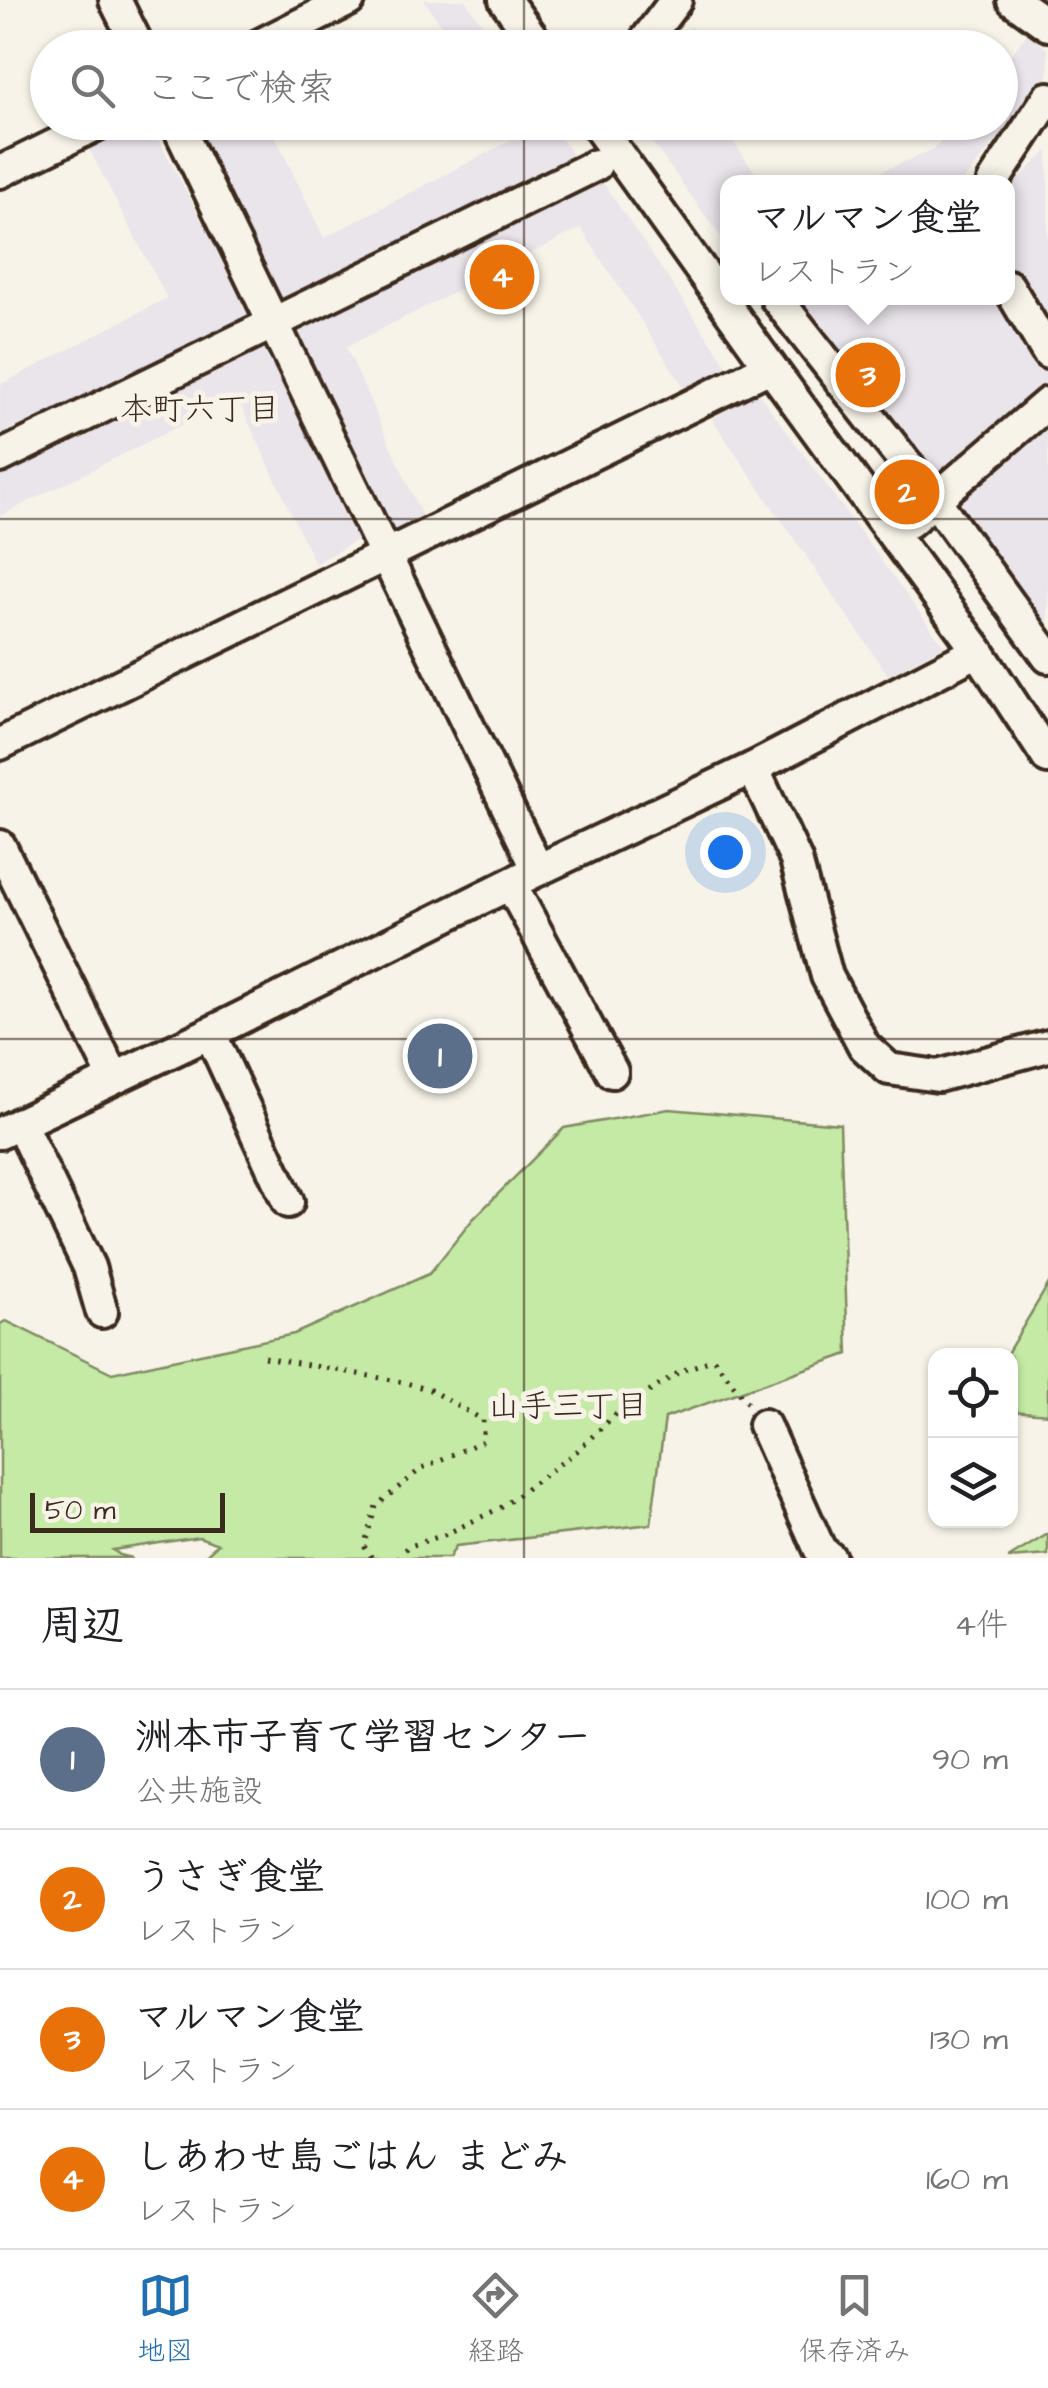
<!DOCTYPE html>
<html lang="ja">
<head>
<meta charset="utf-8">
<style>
  :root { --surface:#fff; --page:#f2f2f2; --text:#202124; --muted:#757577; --line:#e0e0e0; --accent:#1f6fb2 }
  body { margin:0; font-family:"Architects Daughter","Klee One",sans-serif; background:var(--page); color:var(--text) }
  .controls { position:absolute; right:30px; bottom:30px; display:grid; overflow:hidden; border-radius:20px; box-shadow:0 2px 8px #0004 }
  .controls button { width:90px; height:90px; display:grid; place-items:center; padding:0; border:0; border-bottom:2px solid var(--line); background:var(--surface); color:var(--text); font:50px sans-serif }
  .scale { position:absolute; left:30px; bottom:25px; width:195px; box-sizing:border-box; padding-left:10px; border:5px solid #3b2a1e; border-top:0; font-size:28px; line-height:35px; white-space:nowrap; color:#3b2a1e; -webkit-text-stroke:8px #f7f3e8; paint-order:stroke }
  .you { position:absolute; left:725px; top:852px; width:35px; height:35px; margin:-25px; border:8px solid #fff; border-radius:50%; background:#1a73e8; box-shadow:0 0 0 15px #1a73e833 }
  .badge { display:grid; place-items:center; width:65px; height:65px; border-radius:50%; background:var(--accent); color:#fff; font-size:32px; font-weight:700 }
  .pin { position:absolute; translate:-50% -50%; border:5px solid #fff; box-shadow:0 2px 10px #0006 }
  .popup { position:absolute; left:720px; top:175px; width:295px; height:130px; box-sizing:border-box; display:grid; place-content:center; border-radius:20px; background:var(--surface); filter:drop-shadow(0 2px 8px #0005); font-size:32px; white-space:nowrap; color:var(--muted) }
  .popup b { font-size:38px; color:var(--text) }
  .popup::after { content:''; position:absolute; left:50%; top:100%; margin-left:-20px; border:20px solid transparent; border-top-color:var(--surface) }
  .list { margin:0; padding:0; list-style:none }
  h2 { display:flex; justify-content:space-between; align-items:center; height:130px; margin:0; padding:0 40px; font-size:42px }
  h2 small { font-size:32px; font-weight:400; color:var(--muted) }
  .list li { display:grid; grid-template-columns:65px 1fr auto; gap:30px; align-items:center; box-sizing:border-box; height:140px; padding:0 40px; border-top:2px solid var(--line) }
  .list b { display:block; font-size:38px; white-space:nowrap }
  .list p { margin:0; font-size:32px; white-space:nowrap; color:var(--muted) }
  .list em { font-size:32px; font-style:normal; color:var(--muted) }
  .icon { flex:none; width:55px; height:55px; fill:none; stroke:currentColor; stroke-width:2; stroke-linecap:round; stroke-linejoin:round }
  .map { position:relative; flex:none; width:1048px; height:1558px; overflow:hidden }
  .search { position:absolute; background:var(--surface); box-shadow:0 2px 8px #0004; left:30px; right:30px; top:30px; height:110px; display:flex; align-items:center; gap:25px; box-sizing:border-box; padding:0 35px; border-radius:55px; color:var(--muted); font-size:38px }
  .sheet { height:690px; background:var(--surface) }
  nav { display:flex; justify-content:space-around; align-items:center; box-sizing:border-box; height:140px; border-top:2px solid var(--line); background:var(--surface); font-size:28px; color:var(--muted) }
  nav a { display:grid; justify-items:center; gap:5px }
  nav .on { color:var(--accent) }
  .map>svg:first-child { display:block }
  .built { fill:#eae4eb }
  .green { fill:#c4eaa5; stroke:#808a62; stroke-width:2.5 }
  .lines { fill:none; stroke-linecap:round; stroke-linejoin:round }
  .minor-casing { stroke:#3b2a1e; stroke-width:38 }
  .path { stroke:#3b2a1e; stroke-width:5; stroke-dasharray:2.5 8; stroke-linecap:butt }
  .minor { stroke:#f7f3e8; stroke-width:30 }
  .grid { fill:none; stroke:#3b2a1e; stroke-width:2.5; stroke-opacity:0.55 }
  .labels { text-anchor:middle; stroke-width:10; stroke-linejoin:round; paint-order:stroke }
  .neighbourhood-label { font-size:32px; fill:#3b2a1e; stroke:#f7f3e8 }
</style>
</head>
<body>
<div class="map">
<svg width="1048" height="1558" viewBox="0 0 1048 1558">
  <rect width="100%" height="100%" fill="#f7f3e8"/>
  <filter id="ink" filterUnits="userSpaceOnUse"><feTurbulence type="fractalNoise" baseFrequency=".01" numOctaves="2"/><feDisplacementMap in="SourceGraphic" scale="20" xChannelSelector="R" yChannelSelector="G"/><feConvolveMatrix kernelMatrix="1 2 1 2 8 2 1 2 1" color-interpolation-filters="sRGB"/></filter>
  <g filter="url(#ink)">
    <g class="built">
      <path d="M424,0H465L498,47H456Z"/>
      <path d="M691,27L712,47H672Z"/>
      <path d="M1028,33L1048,50V77L962,182H857L934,149L956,123L1000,122L1001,67Z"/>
      <path d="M139,123H150L258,328L0,451V385L167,298L89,149Z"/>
      <path d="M181,123H269L324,238L517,137L508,123H550L576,160L272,316Z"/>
      <path d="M642,123H720L762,182H728V247L644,131Z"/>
      <path d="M1048,151V680L771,298H1008V188Z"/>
      <path d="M599,177L734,376L689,395L581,228L346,347L427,527L386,544L287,334Z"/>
      <path d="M279,332L362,537L315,564L237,397L0,516V471Z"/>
      <path d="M757,391L944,646L888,675L712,419Z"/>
    </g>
    <g class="green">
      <path d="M669,1109L840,1124L848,1354L665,1418L651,1524L456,1546L449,1558H202L218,1544L199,1537L113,1550L120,1555L132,1558H0V1324L6,1321L112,1373L294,1334L429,1274L473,1219L564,1128Z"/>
      <path d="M1048,1285V1414L1011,1411L1010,1356L1006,1355Z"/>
      <path d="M1048,1534V1555L1008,1558Z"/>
    </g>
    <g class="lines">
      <g class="minor-casing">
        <g id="minor">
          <path d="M115,0L139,48"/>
          <path d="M505,0L540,48"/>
          <path d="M1013,0L1048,25"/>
          <path d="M254,48L349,0"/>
          <path d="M640,48L676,0"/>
          <path d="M176,122L538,870"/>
          <path d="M595,122L758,350L978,651L1048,758"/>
          <path d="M0,172L102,122"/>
          <path d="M993,182L1048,98"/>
          <path d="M1008,286L1048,353"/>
          <path d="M776,298L934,499L1048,657"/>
          <path d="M0,457L596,165"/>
          <path d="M909,522L1048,403"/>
          <path d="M0,744L770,367"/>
          <path d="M753,768L796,860L827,976L864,1046L889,1069L938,1076L1048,1046"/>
          <path d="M0,846L114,1078"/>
          <path d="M511,885L612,1072"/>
          <path d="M210,1033L288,1202"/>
          <path d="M20,1123L89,1267L102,1312"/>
          <path d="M0,1133L210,1033L538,870L753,768L978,651"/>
          <path d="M764,1425L820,1550L830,1558"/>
        </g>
      </g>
      <g class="path">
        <path d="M264,1357L403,1382L430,1390L483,1420V1441L422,1468L376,1506L364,1546L372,1558"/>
        <path d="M398,1558L407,1547L444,1535L502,1507L577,1451L617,1413L681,1371L714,1359L747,1403"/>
      </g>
      <use href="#minor" class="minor"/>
    </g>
  </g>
  <path class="grid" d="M524,0V48M524,122V1558M0,519H1048M0,1039H1048"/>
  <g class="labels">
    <g class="neighbourhood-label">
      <text x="200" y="419">本町六丁目</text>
      <text x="568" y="1416">山手三丁目</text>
    </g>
  </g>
</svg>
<div class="controls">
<button><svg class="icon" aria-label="locate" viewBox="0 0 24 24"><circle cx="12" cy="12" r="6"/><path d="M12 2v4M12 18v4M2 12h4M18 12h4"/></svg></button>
<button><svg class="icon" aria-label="layers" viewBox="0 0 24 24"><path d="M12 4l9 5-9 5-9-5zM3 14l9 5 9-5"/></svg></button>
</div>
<div class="scale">50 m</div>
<div class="you"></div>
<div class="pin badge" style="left:440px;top:1056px;background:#5c6f8a">1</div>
<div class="pin badge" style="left:907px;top:492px;background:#e8710a">2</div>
<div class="pin badge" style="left:868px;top:375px;background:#e8710a">3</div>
<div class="popup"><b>マルマン食堂</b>レストラン</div>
<div class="pin badge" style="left:502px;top:277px;background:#e8710a">4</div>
<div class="search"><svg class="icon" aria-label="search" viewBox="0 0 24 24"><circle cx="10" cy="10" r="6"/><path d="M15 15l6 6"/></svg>ここで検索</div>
</div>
<section class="sheet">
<h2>周辺<small>4件</small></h2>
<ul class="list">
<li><span class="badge" style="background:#5c6f8a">1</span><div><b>洲本市子育て学習センター</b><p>公共施設</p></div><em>90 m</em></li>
<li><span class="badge" style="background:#e8710a">2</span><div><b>うさぎ食堂</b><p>レストラン</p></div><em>100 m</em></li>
<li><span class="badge" style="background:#e8710a">3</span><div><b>マルマン食堂</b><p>レストラン</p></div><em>130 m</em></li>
<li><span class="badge" style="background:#e8710a">4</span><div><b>しあわせ島ごはん まどみ</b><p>レストラン</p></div><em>160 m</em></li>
</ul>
</section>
<nav>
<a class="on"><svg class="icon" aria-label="map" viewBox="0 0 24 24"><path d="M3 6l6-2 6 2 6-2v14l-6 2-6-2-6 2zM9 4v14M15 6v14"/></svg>地図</a>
<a><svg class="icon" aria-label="directions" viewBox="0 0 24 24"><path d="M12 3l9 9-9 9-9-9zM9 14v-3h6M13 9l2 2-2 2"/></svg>経路</a>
<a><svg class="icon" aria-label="saved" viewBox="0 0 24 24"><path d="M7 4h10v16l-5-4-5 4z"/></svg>保存済み</a>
</nav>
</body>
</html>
